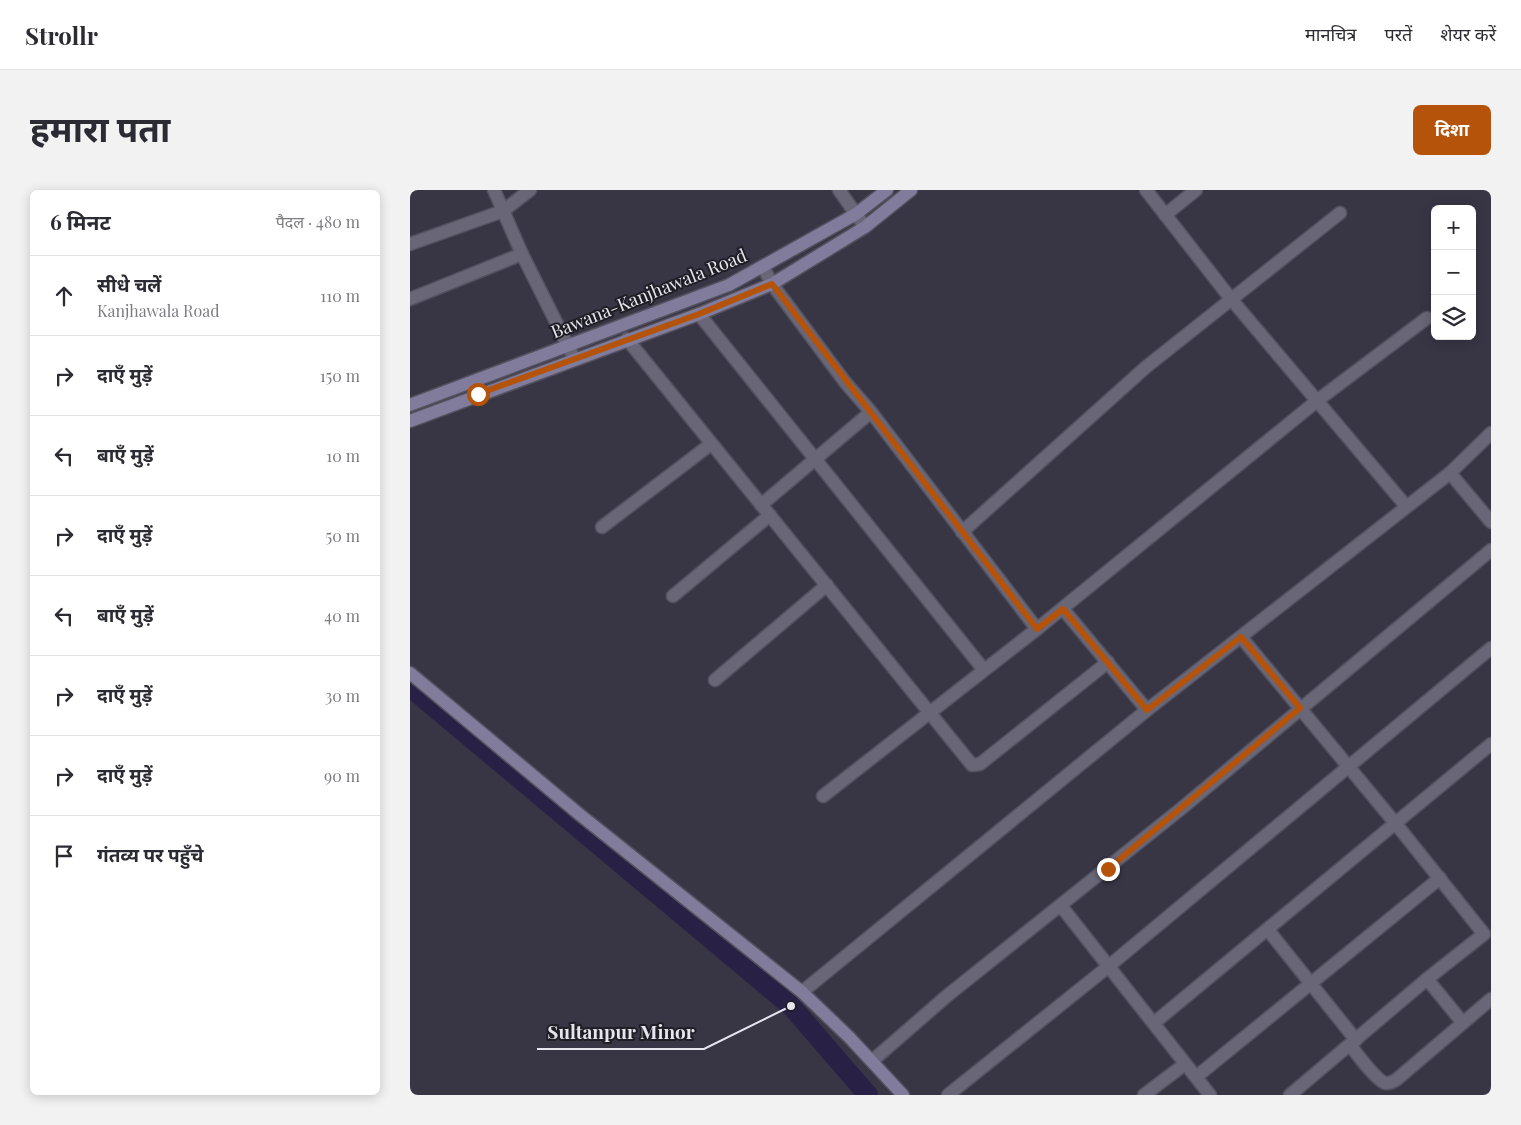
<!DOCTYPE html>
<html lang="hi">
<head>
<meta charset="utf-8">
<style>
  :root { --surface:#fff; --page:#f2f2f3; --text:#2b2b33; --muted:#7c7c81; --line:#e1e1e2; --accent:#b45309 }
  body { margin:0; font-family:"Playfair Display","Noto Sans Devanagari",serif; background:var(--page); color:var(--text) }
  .controls { position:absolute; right:15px; top:15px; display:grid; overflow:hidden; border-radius:8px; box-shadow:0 2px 12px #0003 }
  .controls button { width:45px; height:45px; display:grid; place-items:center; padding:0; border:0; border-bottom:1px solid var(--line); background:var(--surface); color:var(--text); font:25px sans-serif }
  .stop { position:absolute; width:15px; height:15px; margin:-11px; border:4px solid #b45309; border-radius:50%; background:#fff }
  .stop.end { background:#b45309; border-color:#fff; box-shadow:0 1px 5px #0008 }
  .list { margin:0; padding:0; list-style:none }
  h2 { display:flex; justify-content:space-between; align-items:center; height:65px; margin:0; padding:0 20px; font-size:21px }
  h2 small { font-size:16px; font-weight:400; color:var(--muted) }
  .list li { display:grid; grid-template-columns:32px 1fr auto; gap:15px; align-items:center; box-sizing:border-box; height:80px; padding:0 20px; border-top:1px solid var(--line) }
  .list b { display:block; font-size:19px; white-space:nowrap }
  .list p { margin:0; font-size:16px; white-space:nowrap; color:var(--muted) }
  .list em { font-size:16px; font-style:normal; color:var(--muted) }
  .icon { flex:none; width:28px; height:28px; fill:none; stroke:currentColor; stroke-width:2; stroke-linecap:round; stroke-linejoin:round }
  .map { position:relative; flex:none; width:1081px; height:905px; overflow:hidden; border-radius:8px }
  header { display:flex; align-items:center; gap:30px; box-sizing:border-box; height:70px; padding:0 25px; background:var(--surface); border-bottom:1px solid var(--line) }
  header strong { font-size:24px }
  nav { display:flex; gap:28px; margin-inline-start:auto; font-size:18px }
  .intro { display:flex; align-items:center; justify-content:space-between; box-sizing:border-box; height:120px; padding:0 30px }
  h1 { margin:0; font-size:35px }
  .button { padding:12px 22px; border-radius:8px; background:var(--accent); color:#fff; font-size:18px; font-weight:700 }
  main { display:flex; gap:30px; padding:0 30px }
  aside { flex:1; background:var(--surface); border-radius:8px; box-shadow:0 2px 12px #0003 }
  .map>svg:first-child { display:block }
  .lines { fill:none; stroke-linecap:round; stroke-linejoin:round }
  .canal { stroke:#292046; stroke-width:20 }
  .street-casing { stroke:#53515e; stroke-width:15 }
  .secondary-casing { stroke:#53515e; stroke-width:15 }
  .street { stroke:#696678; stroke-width:12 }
  .secondary { stroke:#817b9c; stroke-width:12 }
  .route { stroke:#b45309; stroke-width:6 }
  .labels { text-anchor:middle; stroke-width:4; stroke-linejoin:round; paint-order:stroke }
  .street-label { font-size:18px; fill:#e6e5ef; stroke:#1f1e25 }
  .leader { fill:none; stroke:#e6e5ef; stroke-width:2 }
  .callout-dot { fill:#e6e5ef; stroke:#1f1e25; stroke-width:2 }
  .callout-label { font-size:19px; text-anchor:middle; font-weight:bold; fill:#e6e5ef; stroke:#1f1e25; stroke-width:4; stroke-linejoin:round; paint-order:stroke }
</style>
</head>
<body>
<header>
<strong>Strollr</strong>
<nav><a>मानचित्र</a><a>परतें</a><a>शेयर करें</a></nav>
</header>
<div class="intro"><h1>हमारा पता</h1><a class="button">दिशा</a></div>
<main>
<aside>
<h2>6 मिनट<small>पैदल · 480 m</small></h2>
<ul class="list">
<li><svg class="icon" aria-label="ahead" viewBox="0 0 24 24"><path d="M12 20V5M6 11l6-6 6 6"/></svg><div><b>सीधे चलें</b><p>Kanjhawala Road</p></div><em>110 m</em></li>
<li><svg class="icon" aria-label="right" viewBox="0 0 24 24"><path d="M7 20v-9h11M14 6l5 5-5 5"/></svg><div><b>दाएँ मुड़ें</b></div><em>150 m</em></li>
<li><svg class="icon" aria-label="left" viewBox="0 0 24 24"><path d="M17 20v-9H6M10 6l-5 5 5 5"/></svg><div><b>बाएँ मुड़ें</b></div><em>10 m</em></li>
<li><svg class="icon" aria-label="right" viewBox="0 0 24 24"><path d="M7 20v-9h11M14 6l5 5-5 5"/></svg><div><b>दाएँ मुड़ें</b></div><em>50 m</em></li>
<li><svg class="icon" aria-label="left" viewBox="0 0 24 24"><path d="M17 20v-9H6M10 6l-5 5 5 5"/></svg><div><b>बाएँ मुड़ें</b></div><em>40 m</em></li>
<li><svg class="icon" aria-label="right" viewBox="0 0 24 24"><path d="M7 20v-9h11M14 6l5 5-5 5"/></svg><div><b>दाएँ मुड़ें</b></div><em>30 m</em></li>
<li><svg class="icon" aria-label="right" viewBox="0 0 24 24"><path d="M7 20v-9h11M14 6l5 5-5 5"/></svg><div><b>दाएँ मुड़ें</b></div><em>90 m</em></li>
<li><svg class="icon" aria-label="arrive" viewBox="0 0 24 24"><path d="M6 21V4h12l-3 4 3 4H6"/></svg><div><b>गंतव्य पर पहुँचे</b></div></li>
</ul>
</aside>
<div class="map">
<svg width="1081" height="905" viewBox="0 0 1081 905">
  <rect width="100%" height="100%" fill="#383545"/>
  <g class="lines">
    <path class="canal" d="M0,497L381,816L458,905"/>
    <g class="street-casing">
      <g id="street">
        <path d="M84,0L112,64L164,168"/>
        <path d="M429,0L455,37"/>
        <path d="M736,0L821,109L996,316"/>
        <path d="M755,25L786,0"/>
        <path d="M0,54L93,21L120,0"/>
        <path d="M353,77L362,94L435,192L461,222L627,439L908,210L1017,128"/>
        <path d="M0,109L112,64"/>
        <path d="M289,124L574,480"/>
        <path d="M217,149L562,575L570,574L698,472"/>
        <path d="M1040,283L1081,332"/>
        <path d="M351,315L461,222"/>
        <path d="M192,337L301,254"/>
        <path d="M552,342L736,177L930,23"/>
        <path d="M263,406L360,325"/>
        <path d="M653,419L737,520"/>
        <path d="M831,447L986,634L1074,744L1017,789L880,905"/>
        <path d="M305,490L417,395"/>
        <path d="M413,606L627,439"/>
        <path d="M651,716L800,905"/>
        <path d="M858,740L946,850"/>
        <path d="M1017,789L1053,833"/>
        <path d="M392,802L737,520L1040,283L1081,243"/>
        <path d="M744,833L1081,554"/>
        <path d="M940,855C947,864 965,889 975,893C979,894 982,892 986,890L1081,809"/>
        <path d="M462,871L538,805L772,618L1081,360"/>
        <path d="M786,887L1030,688"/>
        <path d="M538,905L699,776L1081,458"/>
        <path d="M734,905L775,874"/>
      </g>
    </g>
    <g class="secondary-casing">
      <g id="secondary">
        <path d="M0,215L319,95L446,24L477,0"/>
        <path d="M0,231L289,124L362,94L455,37L501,0"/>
        <path d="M0,483L169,624L392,802L439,847L493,905"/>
      </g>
    </g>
    <use href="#street" class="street"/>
    <use href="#secondary" class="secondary"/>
  </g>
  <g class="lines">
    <path class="route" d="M68,204L289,124L362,94L627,439L653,419L737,520L831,447L890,518L698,679"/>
  </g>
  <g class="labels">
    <g class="street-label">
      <text transform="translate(239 104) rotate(-22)" y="6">Bawana-Kanjhawala Road</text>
    </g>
  </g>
  <path class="leader" d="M381 816L294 859H127"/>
  <circle class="callout-dot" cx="381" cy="816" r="5"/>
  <g class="callout-label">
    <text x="211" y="849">Sultanpur Minor</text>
  </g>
</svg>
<div class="controls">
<button>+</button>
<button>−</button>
<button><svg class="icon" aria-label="layers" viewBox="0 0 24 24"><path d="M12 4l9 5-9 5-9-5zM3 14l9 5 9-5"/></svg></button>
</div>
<div class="stop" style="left:68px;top:204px"></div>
<div class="stop end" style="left:698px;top:679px"></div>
</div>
</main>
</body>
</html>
